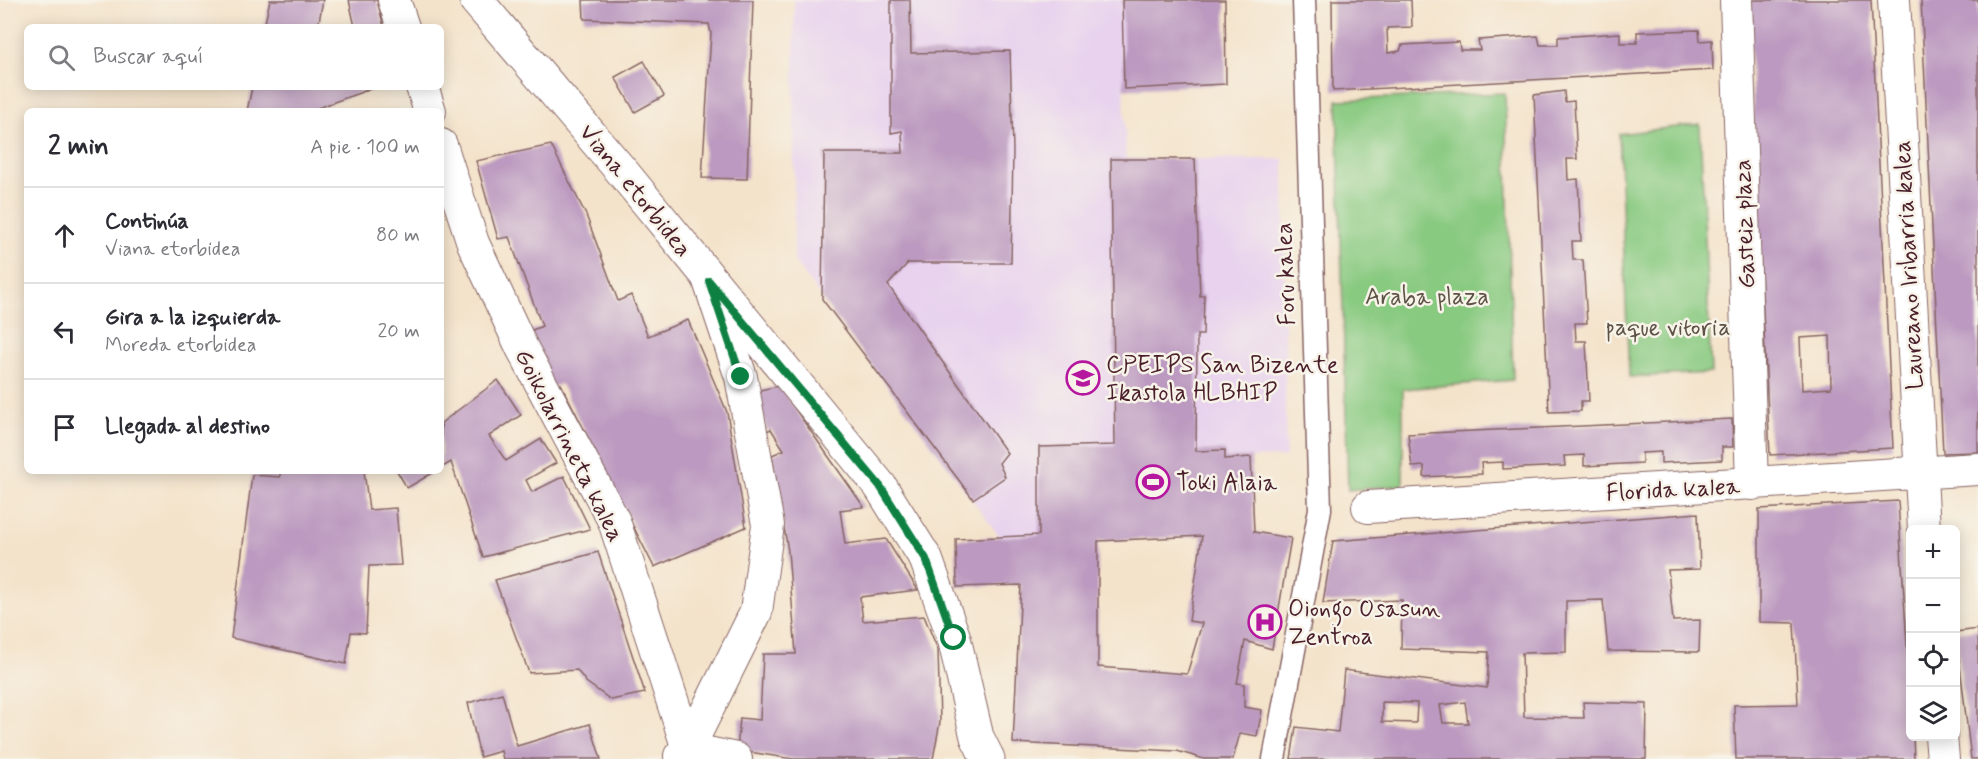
<!DOCTYPE html>
<html lang="es">
<head>
<meta charset="utf-8">
<style>
  :root { --surface:#fff; --page:#f7f7f7; --text:#2b2b33; --muted:#7c7c81; --line:#e1e1e2 }
  body { margin:0; font-family:Mynerve,sans-serif; background:var(--page); color:var(--text) }
  .controls { position:absolute; right:18px; bottom:18px; display:grid; overflow:hidden; border-radius:9px; box-shadow:0 3px 15px #0003 }
  .controls button { width:54px; height:54px; display:grid; place-items:center; padding:0; border:0; border-bottom:2px solid var(--line); background:var(--surface); color:var(--text); font:30px sans-serif }
  .stop { position:absolute; width:18px; height:18px; margin:-14px; border:4px solid #0b8043; border-radius:50%; background:#fff }
  .stop.end { background:#0b8043; border-color:#fff; box-shadow:0 2px 6px #0008 }
  .list { margin:0; padding:0; list-style:none }
  h2 { display:flex; justify-content:space-between; align-items:center; height:78px; margin:0; padding:0 24px; font-size:26px }
  h2 small { font-size:20px; font-weight:400; color:var(--muted) }
  .list li { display:grid; grid-template-columns:39px 1fr auto; gap:18px; align-items:center; box-sizing:border-box; height:96px; padding:0 24px; border-top:2px solid var(--line) }
  .list b { display:block; font-size:22px; white-space:nowrap }
  .list p { margin:0; font-size:20px; white-space:nowrap; color:var(--muted) }
  .list em { font-size:20px; font-style:normal; color:var(--muted) }
  .icon { flex:none; width:33px; height:33px; fill:none; stroke:currentColor; stroke-width:2; stroke-linecap:round; stroke-linejoin:round }
  .map { position:relative; flex:none; width:1978px; height:759px; overflow:hidden }
  .search { position:absolute; background:var(--surface); box-shadow:0 3px 15px #0003; left:24px; top:24px; width:420px; height:66px; display:flex; align-items:center; gap:15px; box-sizing:border-box; padding:0 21px; border-radius:9px; color:var(--muted); font-size:22px }
  .panel { position:absolute; background:var(--surface); box-shadow:0 3px 15px #0003; left:24px; top:108px; width:420px; height:366px; border-radius:9px }
  .map>svg:first-child { display:block }
  .built { fill:#e8d2ee }
  .green { fill:#89ca81; stroke:#6a7456; stroke-width:1.5 }
  .building { fill:#bb99c0; fill-rule:evenodd }
  .lines { fill:none; stroke-linecap:round; stroke-linejoin:round }
  .pedestrian-casing { stroke:#866463; stroke-width:25 }
  .minor-casing { stroke:#866463; stroke-width:34 }
  .tertiary-casing { stroke:#866463; stroke-width:35 }
  .pedestrian { stroke:#fff; stroke-width:22 }
  .minor { stroke:#fff; stroke-width:32 }
  .tertiary { stroke:#fff; stroke-width:33 }
  .route { stroke:#0b8043; stroke-width:8 }
  .labels { text-anchor:middle; stroke-width:5; stroke-linejoin:round; paint-order:stroke }
  .street-label { font-size:24px; fill:#4a1f2b; stroke:#f7f3e8 }
  .park-label { font-size:24px; fill:#5d5245; stroke:#f7f3e8 }
  .poi-label { font-size:24px; fill:#4a1f2b; stroke:#f7f3e8; text-anchor:start }
</style>
</head>
<body>
<div class="map">
<svg width="1978" height="759" viewBox="0 0 1978 759">
  <rect width="100%" height="100%" fill="#f7f3e8"/>
  <filter id="ink" filterUnits="userSpaceOnUse"><feTurbulence type="fractalNoise" baseFrequency=".0167" numOctaves="2"/><feDisplacementMap in="SourceGraphic" scale="12" xChannelSelector="R" yChannelSelector="G"/><feConvolveMatrix kernelMatrix="1 2 1 2 8 2 1 2 1" color-interpolation-filters="sRGB"/></filter>
  <filter id="wash" filterUnits="userSpaceOnUse"><feTurbulence type="fractalNoise" baseFrequency=".008" numOctaves="4" result="noise"/><feDisplacementMap in="SourceGraphic" scale="24" xChannelSelector="R" yChannelSelector="G"/><feGaussianBlur stdDeviation="1.35" result="paint"/><feColorMatrix in="noise" values="0 0 0 0 0 0 0 0 0 0 0 0 0 0 0 0 0 1.4 0 .05"/><feComposite in="paint" operator="in"/></filter>
  <g filter="url(#wash)">
    <rect width="100%" height="100%" fill="#f4e3cb"/>
    <path class="built" d="M794,0H1225L1226,84L1124,89L1126,159H1284L1286,457L1251,458L1254,532L1098,541L1039,535L1000,537L794,261Z"/>
    <g class="green">
      <path d="M1505,93L1513,380L1403,389V485L1348,490L1337,100Z"/>
      <path d="M1700,124L1711,373L1629,377L1619,134Z"/>
    </g>
    <g id="blocks">
      <g class="building">
        <path d="M270,0H323L318,27H264Z"/>
        <path d="M349,0H377L384,27H355Z"/>
        <path d="M583,0H753L747,179L702,178L711,33L709,24L584,19Z"/>
        <path d="M891,0H910L911,53L1010,51L1013,150L1011,263H908L888,285L1007,453L999,463L1005,477L973,499L822,299L824,153H903L902,131L891,133Z"/>
        <path d="M1122,0H1225L1226,84L1124,89Z"/>
        <path d="M1332,0H1411L1412,27L1387,28L1388,53L1400,51L1402,45L1459,42L1460,50H1480L1478,40L1538,36L1540,45H1558V37L1620,33V43H1637V32L1699,30L1700,41L1712,40L1713,70L1333,91Z"/>
        <path d="M1748,0H1871L1893,448L1770,455ZM1830,336L1831,388L1802,390L1800,338Z"/>
        <path d="M1921,0H1978V452L1943,453Z"/>
        <path d="M644,61L664,96L635,112L615,77Z"/>
        <path d="M252,87H376L309,111H247Z"/>
        <path d="M1564,91L1565,102L1574,101L1577,159H1567L1568,180L1578,179L1581,241H1572L1573,260H1583L1587,323H1575L1576,341H1586L1589,401H1581V411L1549,412L1534,95Z"/>
        <path d="M551,145L586,215L618,301L631,295L648,336L688,320L727,412L746,527L654,567L561,384L552,387L530,331L542,326L509,237L498,239L476,161Z"/>
        <path d="M1111,159H1195L1200,296L1204,295L1203,335H1197L1196,451L1225,450V459L1251,457L1254,532L1291,538L1272,649L1245,641L1237,683L1244,684V707L1262,710L1257,736L1240,733L1233,759H1204L1177,751L1013,743L1021,585L957,587L956,539L1039,535V447L1115,445ZM1202,536L1189,621L1202,623L1187,674L1098,667V541Z"/>
        <path d="M498,380L521,415L489,436L506,461L541,439L556,463L526,480L532,492L564,476L590,529L483,557L451,462L441,468V423Z"/>
        <path d="M779,386L864,507L840,510L845,544L886,539L918,590L860,597L863,621L924,616L938,650L940,722L933,759H793L737,750L740,718L760,720L763,654H796L788,551L772,455L784,450L771,429L767,431L755,391Z"/>
        <path d="M1732,419L1733,447H1722V460L1661,463V452L1642,453V463L1584,466V455L1564,456L1565,466L1503,469V462L1481,463L1482,474L1424,477V466L1412,467L1408,434Z"/>
        <path d="M280,471H364L369,510L396,508L401,565L369,566L366,633L351,632L346,664L231,638L252,475L280,477Z"/>
        <path d="M397,471H436L407,488Z"/>
        <path d="M1898,501L1910,693V736H1913L1914,759H1736L1734,705L1798,704L1794,623L1759,622V509Z"/>
        <path d="M1698,513L1700,569L1668,570L1673,621L1700,620L1699,652L1608,651L1603,600L1566,601V652L1522,653L1524,717L1584,718L1583,702L1647,704L1646,759H1291L1296,727L1338,732L1344,670L1487,688L1489,652L1401,649L1402,600L1323,603L1333,541ZM1382,702L1417,703L1416,723L1382,722ZM1465,702L1468,723H1443L1440,705Z"/>
        <path d="M598,552L645,693L611,700L586,682L577,670L529,673L495,580Z"/>
        <path d="M1978,629V759H1971L1956,632Z"/>
        <path d="M502,693L517,746L590,724L601,759H503L501,751L480,757L468,703Z"/>
      </g>
    </g>
  </g>
  <g filter="url(#ink)">
    <use href="#blocks" fill-opacity="0" stroke="#866463" stroke-width="1.5"/>
    <g class="lines">
      <g class="pedestrian-casing">
        <path id="pedestrian" d="M1274,759L1320,509L1304,0"/>
      </g>
      <g class="minor-casing">
        <g id="minor">
          <path d="M394,0L403,27"/>
          <path d="M1736,0L1752,484"/>
          <path d="M1894,0L1924,530"/>
          <path d="M422,87L430,111"/>
          <path d="M441,145L473,243L522,348L614,521L688,749"/>
          <path d="M1368,507L1978,469"/>
          <path d="M1941,736L1943,759"/>
          <path d="M688,749L736,759"/>
          <path d="M680,756L688,749L756,612L768,525L741,377L709,281"/>
        </g>
      </g>
      <g class="tertiary-casing">
        <path id="tertiary" d="M476,0L625,175L880,486L926,559L954,638L977,737L988,759"/>
      </g>
      <use href="#pedestrian" class="pedestrian"/>
      <use href="#minor" class="minor"/>
      <use href="#tertiary" class="tertiary"/>
    </g>
  </g>
  <g class="lines" filter="url(#ink)">
    <path class="route" d="M741,377L709,281L880,486L926,559L954,638"/>
  </g>
  <defs>
    <g id="school-ring" transform="scale(1.725)"><circle r="9.5" fill="#f7f3e8" stroke="#b5179e" stroke-width="1.5"/><path d="M0-5L7-2L0 1L-7-2ZM-4 1L0 2.5L4 1V4Q0 6-4 4Z" fill="#b5179e"/></g>
    <g id="stadium-ring" transform="scale(1.725)"><circle r="9.5" fill="#f7f3e8" stroke="#b5179e" stroke-width="1.5"/><path d="M0-5a6.5 5 0 1 0 0 10a6.5 5 0 1 0 0-10ZM-3.5-1.8h7v3.6h-7Z" fill="#b5179e"/></g>
    <g id="hospital-ring" transform="scale(1.725)"><circle r="9.5" fill="#f7f3e8" stroke="#b5179e" stroke-width="1.5"/><path d="M-5-5h3v3.5h4V-5h3V5h-3V1.5h-4V5h-3Z" fill="#b5179e"/></g>
  </defs>
  <g fill-rule="evenodd">
    <use href="#school-ring" x="1083" y="378"/>
    <use href="#stadium-ring" x="1153" y="482"/>
    <use href="#hospital-ring" x="1265" y="622"/>
  </g>
  <g class="labels">
    <g class="street-label">
      <text transform="translate(636 190) rotate(51)" y="8">Viana etorbidea</text>
      <text transform="translate(1744 224) rotate(-92)" y="8">Gasteiz plaza</text>
      <text transform="translate(1908 265) rotate(-93)" y="8">Laureano Iribarria kalea</text>
      <text transform="translate(1285 274) rotate(-92)" y="8">Foru kalea</text>
      <text transform="translate(570 445) rotate(63)" y="8">Goikolarrineta kalea</text>
      <text transform="translate(1673 489) rotate(-3)" y="8">Florida kalea</text>
    </g>
    <g class="park-label">
      <text x="1427" y="304">Araba plaza</text>
      <text x="1668" y="335">paque vitoria</text>
    </g>
    <g class="poi-label">
      <text x="1106" y="372">CPEIPS San Bizente<tspan x="1106" dy="28">Ikastola HLBHIP</tspan></text>
      <text x="1176" y="490">Toki Alaia</text>
      <text x="1288" y="616">Oiongo Osasun<tspan x="1288" dy="28">Zentroa</tspan></text>
    </g>
  </g>
</svg>
<div class="controls">
<button>+</button>
<button>−</button>
<button><svg class="icon" aria-label="locate" viewBox="0 0 24 24"><circle cx="12" cy="12" r="6"/><path d="M12 2v4M12 18v4M2 12h4M18 12h4"/></svg></button>
<button><svg class="icon" aria-label="layers" viewBox="0 0 24 24"><path d="M12 4l9 5-9 5-9-5zM3 14l9 5 9-5"/></svg></button>
</div>
<div class="stop" style="left:954px;top:638px"></div>
<div class="stop end" style="left:741px;top:377px"></div>
<div class="search"><svg class="icon" aria-label="search" viewBox="0 0 24 24"><circle cx="10" cy="10" r="6"/><path d="M15 15l6 6"/></svg>Buscar aquí</div>
<section class="panel">
<h2>2 min<small>A pie · 100 m</small></h2>
<ul class="list">
<li><svg class="icon" aria-label="ahead" viewBox="0 0 24 24"><path d="M12 20V5M6 11l6-6 6 6"/></svg><div><b>Continúa</b><p>Viana etorbidea</p></div><em>80 m</em></li>
<li><svg class="icon" aria-label="left" viewBox="0 0 24 24"><path d="M17 20v-9H6M10 6l-5 5 5 5"/></svg><div><b>Gira a la izquierda</b><p>Moreda etorbidea</p></div><em>20 m</em></li>
<li><svg class="icon" aria-label="arrive" viewBox="0 0 24 24"><path d="M6 21V4h12l-3 4 3 4H6"/></svg><div><b>Llegada al destino</b></div></li>
</ul>
</section>
</div>
</body>
</html>
